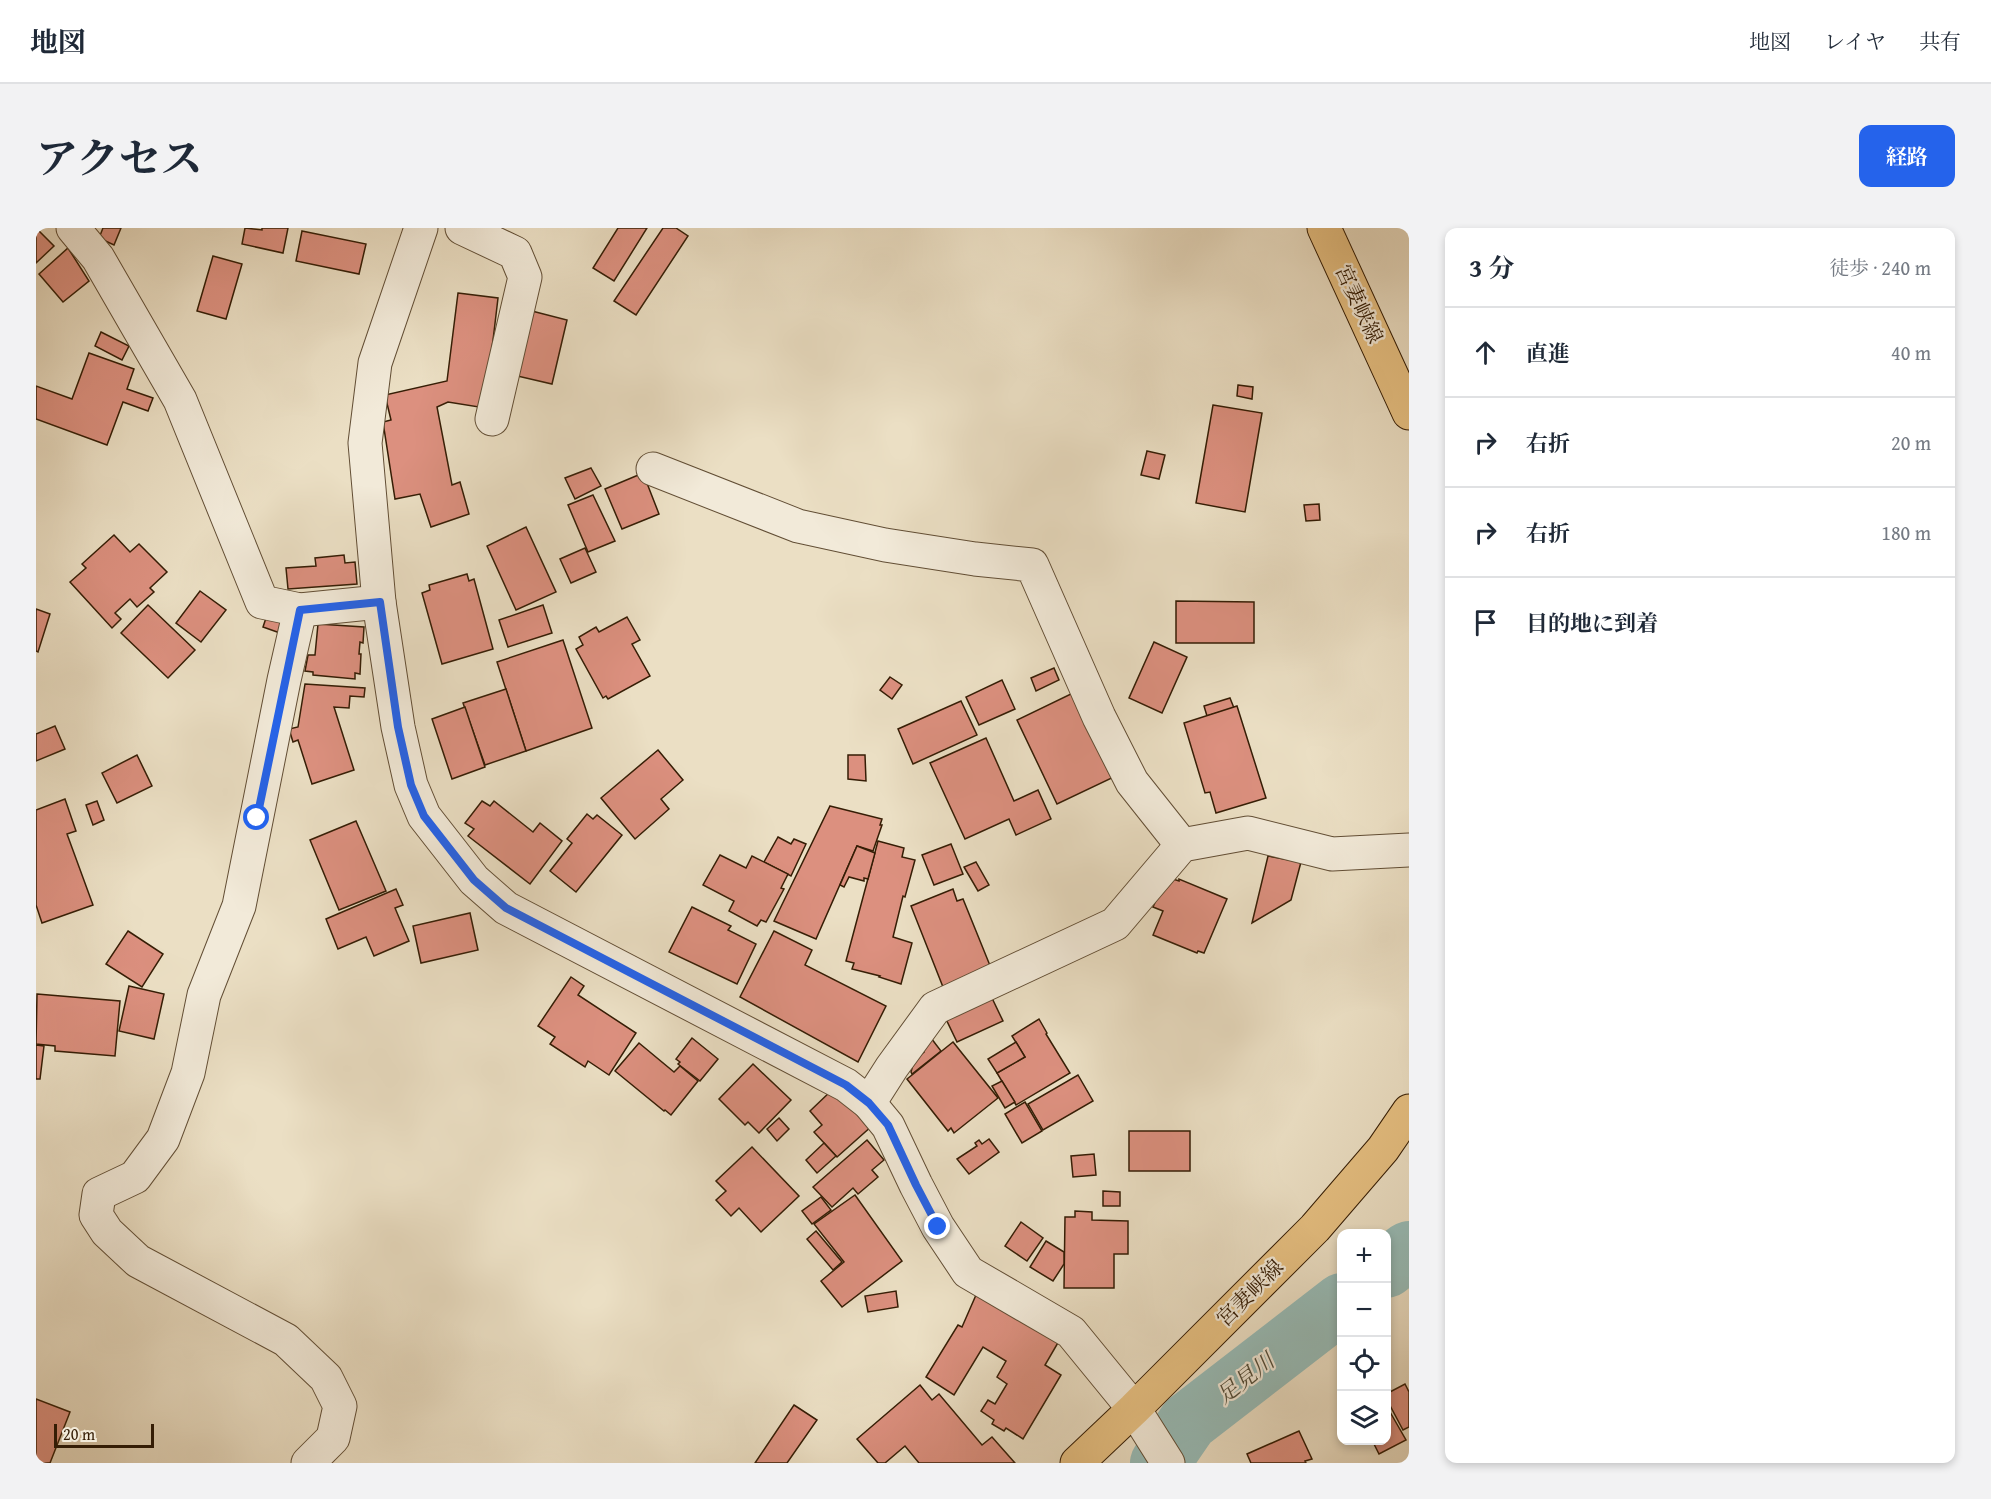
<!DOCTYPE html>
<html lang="ja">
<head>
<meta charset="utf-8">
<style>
  :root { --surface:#fff; --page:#f2f2f3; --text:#1f2937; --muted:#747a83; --line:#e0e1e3; --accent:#2563eb }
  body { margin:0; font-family:"Gentium Book Plus","Noto Serif JP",serif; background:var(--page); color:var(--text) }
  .controls { position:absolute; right:18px; bottom:18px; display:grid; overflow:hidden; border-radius:12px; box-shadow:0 3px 9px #0003 }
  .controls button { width:54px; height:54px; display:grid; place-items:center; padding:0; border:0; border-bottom:2px solid var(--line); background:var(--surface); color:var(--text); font:30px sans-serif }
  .scale { position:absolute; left:18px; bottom:15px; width:100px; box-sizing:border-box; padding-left:6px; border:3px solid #351d05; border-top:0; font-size:16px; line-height:21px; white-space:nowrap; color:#351d05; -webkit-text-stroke:4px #f2ead9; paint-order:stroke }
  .stop { position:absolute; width:18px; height:18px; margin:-14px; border:4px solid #2563eb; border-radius:50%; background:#fff }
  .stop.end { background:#2563eb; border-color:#fff; box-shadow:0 2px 6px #0008 }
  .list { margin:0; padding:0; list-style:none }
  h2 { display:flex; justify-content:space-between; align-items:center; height:78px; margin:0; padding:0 24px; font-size:26px }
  h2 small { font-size:20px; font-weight:400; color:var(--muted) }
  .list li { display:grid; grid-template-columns:39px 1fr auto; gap:18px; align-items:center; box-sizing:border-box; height:90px; padding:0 24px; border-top:2px solid var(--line) }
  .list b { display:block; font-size:22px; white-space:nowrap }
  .list em { font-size:20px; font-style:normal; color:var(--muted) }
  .icon { flex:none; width:33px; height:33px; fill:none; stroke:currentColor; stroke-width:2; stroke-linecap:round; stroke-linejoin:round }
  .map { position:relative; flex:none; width:1373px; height:1235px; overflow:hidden; border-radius:12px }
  header { display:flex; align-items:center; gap:36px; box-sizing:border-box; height:84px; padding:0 30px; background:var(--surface); border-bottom:2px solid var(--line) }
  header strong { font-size:28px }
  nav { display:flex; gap:33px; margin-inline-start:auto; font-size:21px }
  .intro { display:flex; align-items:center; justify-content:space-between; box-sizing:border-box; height:144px; padding:0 36px }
  h1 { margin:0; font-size:42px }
  .button { padding:15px 27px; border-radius:12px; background:var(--accent); color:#fff; font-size:21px; font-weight:700 }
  main { display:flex; gap:36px; padding:0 36px }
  aside { flex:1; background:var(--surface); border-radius:12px; box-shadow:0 3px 9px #0003 }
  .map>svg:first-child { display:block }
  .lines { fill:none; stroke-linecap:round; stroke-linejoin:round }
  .river { stroke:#98bcb7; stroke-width:60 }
  .building { fill:#dc907f; stroke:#351d05; stroke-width:1.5 }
  .minor-casing { stroke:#624e35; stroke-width:35 }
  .primary-casing { stroke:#351d05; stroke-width:35 }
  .minor { stroke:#f2ead9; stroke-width:33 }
  .primary { stroke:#e6c082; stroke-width:33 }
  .route { stroke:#2563eb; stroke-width:8 }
  .labels { text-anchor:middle; stroke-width:4.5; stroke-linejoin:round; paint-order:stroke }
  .street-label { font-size:21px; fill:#351d05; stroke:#f2ead9 }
  .water-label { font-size:22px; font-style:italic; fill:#534d3a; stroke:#f2ead9 }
</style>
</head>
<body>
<header>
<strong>地図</strong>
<nav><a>地図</a><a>レイヤ</a><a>共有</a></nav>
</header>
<div class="intro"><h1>アクセス</h1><a class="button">経路</a></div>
<main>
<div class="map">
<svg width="1373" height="1235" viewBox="0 0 1373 1235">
  <rect width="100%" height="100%" fill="#ebdfc4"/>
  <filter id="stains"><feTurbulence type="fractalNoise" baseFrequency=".00333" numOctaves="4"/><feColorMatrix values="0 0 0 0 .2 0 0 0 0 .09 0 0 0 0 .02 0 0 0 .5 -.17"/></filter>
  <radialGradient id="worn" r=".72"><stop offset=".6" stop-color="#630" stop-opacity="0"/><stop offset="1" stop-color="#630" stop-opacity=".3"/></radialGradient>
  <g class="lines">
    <g class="river">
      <path d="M1350,1040L1373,1023"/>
      <path d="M1124,1235L1152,1194L1306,1075"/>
    </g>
  </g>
  <g class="building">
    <path d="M0,0L18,18L0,35Z"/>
    <path d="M67,0H85L78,17L63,10Z"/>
    <path d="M209,0L226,2V0H252L247,25L206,16Z"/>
    <path d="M582,0H611L578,53L557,40Z"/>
    <path d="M627,0H640L652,8L600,87L578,73Z"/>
    <path d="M266,3L330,16L323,46L260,33Z"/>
    <path d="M32,20L53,53L27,74L3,46Z"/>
    <path d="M177,28L206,36L190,91L161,83Z"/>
    <path d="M422,65L462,70L449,180L412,174L401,179L416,257L424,254L433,286L395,299L384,266L359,271L347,194L355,192L349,167L411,153Z"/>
    <path d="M492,82L531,92L516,156L477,147Z"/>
    <path d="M65,104L93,118L86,132L59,118Z"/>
    <path d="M53,125L98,141L91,161L117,170L112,183L87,174L71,217L0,191V158L36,171Z"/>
    <path d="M1202,157L1217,159L1216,171L1201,168Z"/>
    <path d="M1177,177L1226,185L1209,284L1160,275Z"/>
    <path d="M1111,223L1129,227L1123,251L1105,247Z"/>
    <path d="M555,240L565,258L539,271L529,250Z"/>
    <path d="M607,245L623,286L586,301L569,261Z"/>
    <path d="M557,267L579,313L552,324L532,277Z"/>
    <path d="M1283,276L1284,292L1270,293L1268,277Z"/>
    <path d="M490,299L520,364L480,382L451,318Z"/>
    <path d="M78,307L94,324L103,316L131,344L114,360L118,364L101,379L94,371L79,385L85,391L76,400L34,354L50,340L46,336Z"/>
    <path d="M549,320L560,344L535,355L524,331Z"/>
    <path d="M308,327L309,335L319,334L321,356L252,361L250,340L280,338L279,330Z"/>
    <path d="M431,346L433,353L438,351L457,421L406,436L386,365L394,362L393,357Z"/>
    <path d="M164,363L190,382L165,414L140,395Z"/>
    <path d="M1140,373L1218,374V415H1140Z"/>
    <path d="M112,377L159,422L132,450L85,405Z"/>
    <path d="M507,377L516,405L472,419L463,392Z"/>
    <path d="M0,381L14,386L2,424L0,423Z"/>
    <path d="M591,389L604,412L596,416L614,448L572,471L570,468L567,470L540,421L547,417L543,409L560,399L563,404Z"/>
    <path d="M230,390L247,395L244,405L227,399Z"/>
    <path d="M282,396L328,399L327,415L324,414L323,426H325L324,446L319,445V451L277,447V444L269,443L272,427H279Z"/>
    <path d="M527,412L556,500L490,523L461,434Z"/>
    <path d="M1118,414L1151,429L1126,485L1093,470Z"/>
    <path d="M1018,440L1023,452L1000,463L995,450Z"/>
    <path d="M854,449L866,457L856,471L844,462Z"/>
    <path d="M966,452L979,481L943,497L930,469Z"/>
    <path d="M269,456L329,460L328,469L314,468L313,480L298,479L318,542L276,556L262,512L257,514L253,501L262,499Z"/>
    <path d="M470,461L490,523L449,537L427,475Z"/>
    <path d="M1039,464L1080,548L1021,576L981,492Z"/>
    <path d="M1194,470L1198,480L1171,488L1168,478Z"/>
    <path d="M925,473L941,507L877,536L862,501Z"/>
    <path d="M1201,478L1230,570L1180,585L1174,564L1169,565L1148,495Z"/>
    <path d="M429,479L449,539L416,551L396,491Z"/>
    <path d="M19,498L29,521L0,533V506Z"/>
    <path d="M950,510L978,573L1002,562L1015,591L980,607L973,591L929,611L894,535Z"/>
    <path d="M622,522L647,552L625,571L633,581L599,611L565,570Z"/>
    <path d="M101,527L116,558L81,575L66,545Z"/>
    <path d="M812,527H829L830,553L812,551Z"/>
    <path d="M29,571L40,603L31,606L57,677L6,695L0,677V582Z"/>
    <path d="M61,573L68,592L57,597L50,577Z"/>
    <path d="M446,573L454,578L458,573L497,604L504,595L526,613L494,656L432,608L438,601L429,595Z"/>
    <path d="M794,578L846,591L844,597H846L837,623L821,618L780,711L738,693Z"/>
    <path d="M551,586L557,591L561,587L586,607L540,664L514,643L536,615L531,611Z"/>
    <path d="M320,593L350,663L303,682L274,612Z"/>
    <path d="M742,609L755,616L758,611L770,616L755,648L728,634Z"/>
    <path d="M842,613L868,620L866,629L879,632L869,669L867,668L857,709L876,715L865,756L843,749L844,748L816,741L818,735L810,733Z"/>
    <path d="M915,616L927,646L898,657L886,627Z"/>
    <path d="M821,618L839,625L832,651L828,650V653L813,649L808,659L804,657Z"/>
    <path d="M684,627L710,640L716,628L752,646L745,660L748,661L730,694L725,692L721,698L693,683L698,673L667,657Z"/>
    <path d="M1232,628L1265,634L1255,672L1216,695Z"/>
    <path d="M940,634L953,657L942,663L928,639Z"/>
    <path d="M1137,651L1143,653V651L1191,671L1168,725L1162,723L1161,725L1117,707L1127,683L1117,679L1121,670Z"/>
    <path d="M360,661L367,677L359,680L373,713L338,728L330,709L302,721L290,691Z"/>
    <path d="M917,661L921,673L927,671L955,740L907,759L875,678Z"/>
    <path d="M656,679L695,698L692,702L720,716L701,756L633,724Z"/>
    <path d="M434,685L442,722L385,735L377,698Z"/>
    <path d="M92,703L127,726L106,759L70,736Z"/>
    <path d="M738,703L776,722L769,737L850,778L822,834L704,769Z"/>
    <path d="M535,749L548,758L542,767L600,805L573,847L552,833L549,839L514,816L519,809L502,798Z"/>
    <path d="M93,758L128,766L118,811L83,803Z"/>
    <path d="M1,766L84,773L79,828L19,823V818L0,816Z"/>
    <path d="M955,768L967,793L921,814L909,789Z"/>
    <path d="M1003,791L1011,805L1010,806L1034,845L980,877L961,845L989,829L976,808Z"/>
    <path d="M656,810L682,831L664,853L642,836L644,834L640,831Z"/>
    <path d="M895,810L905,823L876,846L875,844L878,832L888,824L885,819Z"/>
    <path d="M917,814L962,870L918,905L915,900L912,903L871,851Z"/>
    <path d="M980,814L989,829L961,845L952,831Z"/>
    <path d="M603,815L638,844L644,838L662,853L635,887L629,882L628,883L579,843Z"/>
    <path d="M0,817L8,818L4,851H0Z"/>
    <path d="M717,836L755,872L723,905L712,894L709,897L683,871Z"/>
    <path d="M1042,847L1057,873L1007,902L992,876Z"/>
    <path d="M966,853L979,874L969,880L956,858Z"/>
    <path d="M796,862L837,897L801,929L778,904L786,897L774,883Z"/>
    <path d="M989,874L1006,903L986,915L969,886Z"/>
    <path d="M743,890L753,901L741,913L731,901Z"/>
    <rect x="1093" y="903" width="61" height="40"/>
    <path d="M953,911L963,924L933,946L921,931L941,918L939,915L943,912L946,916Z"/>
    <path d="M831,912L848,932L836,942L842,949L822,966L817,960L796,979L777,959Z"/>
    <path d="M788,915L800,928L781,945L770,932Z"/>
    <path d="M716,919L763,968L725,1004L703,980L695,988L680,972L690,963L680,953Z"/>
    <path d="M1058,926L1060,947L1037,949L1035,928Z"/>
    <path d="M1067,963L1084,964V978H1067Z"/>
    <path d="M819,967L866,1033L806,1079L785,1053L808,1034L778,996Z"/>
    <path d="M785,969L795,982L776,996L766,983Z"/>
    <path d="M1039,983L1056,984V992L1092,993V1026H1078V1060H1028L1029,989H1039Z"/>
    <path d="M985,994L1007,1010L991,1033L969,1018Z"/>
    <path d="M780,1003L806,1034L797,1042L771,1011Z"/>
    <path d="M1010,1013L1028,1024V1036L1017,1053L994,1039Z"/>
    <path d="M860,1063L862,1079L832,1084L829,1068Z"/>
    <path d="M940,1067L1023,1113L1009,1137L1025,1147L987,1211L970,1200L968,1203L956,1196L958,1192L945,1183L952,1172L959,1176L971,1156L961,1149L970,1133L947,1119L918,1167L890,1149L922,1097L926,1099Z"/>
    <path d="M1369,1156L1373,1164V1199L1367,1202L1350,1170V1166Z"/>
    <path d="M884,1157L896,1172L903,1166L946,1217L956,1209L979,1235H883L869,1218L849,1235H842L821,1211Z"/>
    <path d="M0,1171L34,1184L14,1235H0Z"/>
    <path d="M758,1177L781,1192L751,1235H719Z"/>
    <path d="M1350,1177L1370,1212L1343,1226L1336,1212H1350Z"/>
    <path d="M1263,1203L1276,1231L1269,1233L1270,1235H1215L1211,1226Z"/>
  </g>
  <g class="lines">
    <g class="minor-casing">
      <g id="minor">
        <path d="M37,0L62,30L144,172L226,374L264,382L343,374"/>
        <path d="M385,0L339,135L329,215L343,374L362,499L375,557L388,588L438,652L470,680L810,857L833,875L852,898L880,957L902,999L932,1044L1035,1104L1098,1181L1132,1235"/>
        <path d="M426,0L479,25L489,49L456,191"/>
        <path d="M617,241L762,298L849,317L939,331L996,337L1063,489L1096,554L1146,617"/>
        <path d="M264,382L248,452L203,678L168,767L152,845L127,911L99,949L63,966L60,987L71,1004L102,1033L250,1112L290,1150L304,1178L297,1210L272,1235"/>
        <path d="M833,875L856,839L899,780L1079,696L1146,617L1212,605L1296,626L1373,622"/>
      </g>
    </g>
    <g class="primary-casing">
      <g id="primary">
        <path d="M1288,0L1373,185"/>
        <path d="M1041,1235L1098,1181L1279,1000L1347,921L1373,883"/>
      </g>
    </g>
    <use href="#minor" class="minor"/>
    <use href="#primary" class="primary"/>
  </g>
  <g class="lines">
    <path class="route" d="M221,590L264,382L344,374L362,499L375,557L388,588L438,652L470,680L810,857L833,875L852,897L880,957L902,999"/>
  </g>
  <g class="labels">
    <g class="street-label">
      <text transform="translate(1323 76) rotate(65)" y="7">宮妻峡線</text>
      <text transform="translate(1214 1065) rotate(-45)" y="7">宮妻峡線</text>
    </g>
    <g class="water-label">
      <text transform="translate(1209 1150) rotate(-38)" y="8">足見川</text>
    </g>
  </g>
  <rect width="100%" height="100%" filter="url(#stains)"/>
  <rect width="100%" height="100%" fill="url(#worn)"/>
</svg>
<div class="controls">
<button>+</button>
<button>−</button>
<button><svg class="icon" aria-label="locate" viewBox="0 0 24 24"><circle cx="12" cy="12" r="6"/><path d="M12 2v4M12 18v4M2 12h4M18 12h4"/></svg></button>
<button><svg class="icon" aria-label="layers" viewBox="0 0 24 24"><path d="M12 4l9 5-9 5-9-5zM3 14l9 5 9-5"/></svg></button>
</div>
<div class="scale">20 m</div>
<div class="stop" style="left:221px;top:590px"></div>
<div class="stop end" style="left:902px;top:999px"></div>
</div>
<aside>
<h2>3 分<small>徒歩 · 240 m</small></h2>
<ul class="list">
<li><svg class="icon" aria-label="ahead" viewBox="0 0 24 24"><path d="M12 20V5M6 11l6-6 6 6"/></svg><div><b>直進</b></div><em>40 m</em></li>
<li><svg class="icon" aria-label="right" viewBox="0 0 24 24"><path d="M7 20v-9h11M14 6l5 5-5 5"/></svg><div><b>右折</b></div><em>20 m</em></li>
<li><svg class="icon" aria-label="right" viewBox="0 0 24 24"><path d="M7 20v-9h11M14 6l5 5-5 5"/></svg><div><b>右折</b></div><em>180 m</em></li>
<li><svg class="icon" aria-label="arrive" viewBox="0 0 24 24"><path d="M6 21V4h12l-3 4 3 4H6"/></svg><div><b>目的地に到着</b></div></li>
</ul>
</aside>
</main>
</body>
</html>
